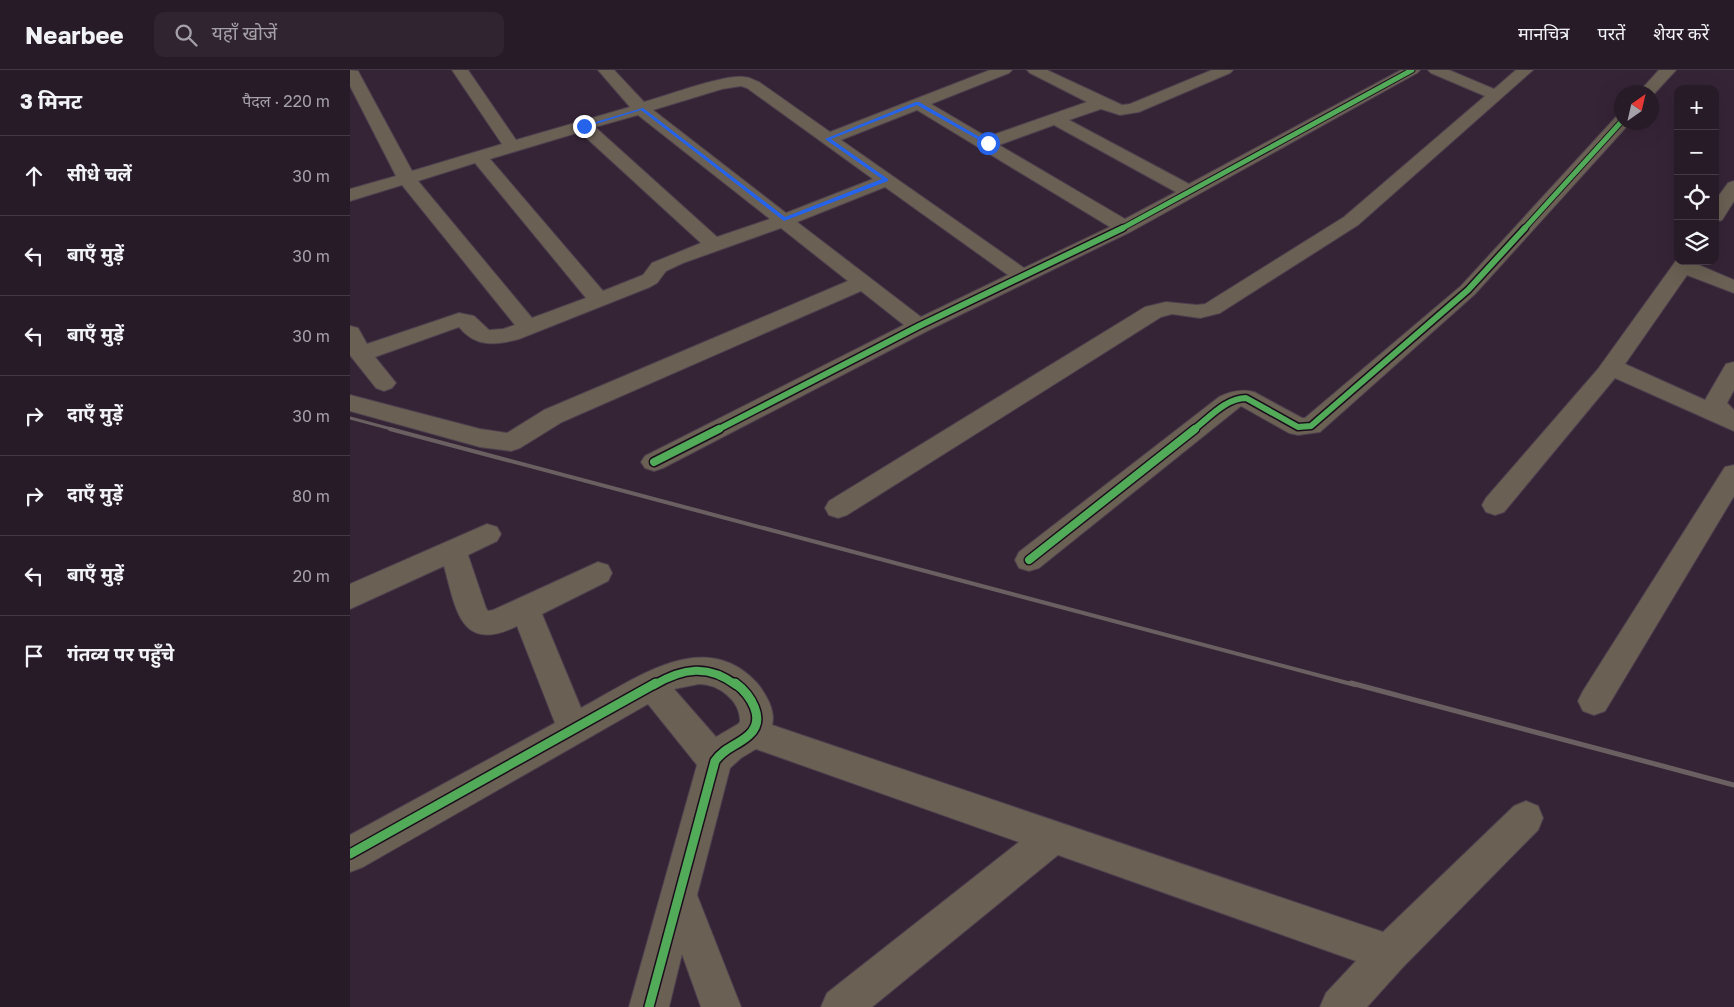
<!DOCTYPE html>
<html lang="hi">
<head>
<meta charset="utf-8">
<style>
  :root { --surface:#281b28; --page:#302430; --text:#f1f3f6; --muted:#a5a1a8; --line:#443945 }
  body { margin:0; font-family:"Golos Text","Noto Sans Devanagari",sans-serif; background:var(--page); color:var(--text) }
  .controls { position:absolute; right:15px; top:15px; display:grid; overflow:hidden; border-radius:10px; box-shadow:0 5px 20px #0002 }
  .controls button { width:45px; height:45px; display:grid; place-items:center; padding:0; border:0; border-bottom:1px solid var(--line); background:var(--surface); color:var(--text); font:25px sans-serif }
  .compass { position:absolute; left:1264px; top:15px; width:45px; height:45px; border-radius:50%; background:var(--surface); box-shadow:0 5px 20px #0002; rotate:34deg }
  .stop { position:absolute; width:15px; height:15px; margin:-11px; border:4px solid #2563eb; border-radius:50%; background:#fff }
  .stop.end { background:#2563eb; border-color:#fff; box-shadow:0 1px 5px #0008 }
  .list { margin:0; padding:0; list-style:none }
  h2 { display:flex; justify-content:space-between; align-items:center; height:65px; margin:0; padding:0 20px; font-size:21px }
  h2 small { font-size:16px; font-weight:400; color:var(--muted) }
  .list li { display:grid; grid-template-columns:32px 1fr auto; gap:15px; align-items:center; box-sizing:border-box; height:80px; padding:0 20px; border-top:1px solid var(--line) }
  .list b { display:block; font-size:19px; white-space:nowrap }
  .list em { font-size:16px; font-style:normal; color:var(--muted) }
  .icon { flex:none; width:28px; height:28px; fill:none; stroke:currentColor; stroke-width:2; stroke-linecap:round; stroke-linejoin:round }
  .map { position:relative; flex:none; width:1384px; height:937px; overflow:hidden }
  header { display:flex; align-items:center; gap:30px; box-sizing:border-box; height:70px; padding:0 25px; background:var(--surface); border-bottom:1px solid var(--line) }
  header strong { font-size:24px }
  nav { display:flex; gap:28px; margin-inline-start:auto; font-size:18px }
  .search { width:350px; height:45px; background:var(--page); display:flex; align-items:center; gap:12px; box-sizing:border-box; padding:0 18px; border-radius:10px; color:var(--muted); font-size:19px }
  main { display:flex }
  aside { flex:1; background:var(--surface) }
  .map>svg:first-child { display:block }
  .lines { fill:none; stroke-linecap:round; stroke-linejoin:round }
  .minor-casing { stroke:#4e404f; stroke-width:2 }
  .minor { fill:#6a6053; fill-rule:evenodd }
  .rail-far2 { stroke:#6b6061; stroke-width:3 }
  .rail-far1 { stroke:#6b6061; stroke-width:4 }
  .rail { stroke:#6b6061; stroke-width:5 }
  .cycleway-far3-casing { stroke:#1b0e1c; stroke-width:7 }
  .cycleway-far2-casing { stroke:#1b0e1c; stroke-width:9 }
  .cycleway-far1-casing { stroke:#1b0e1c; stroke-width:11 }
  .cycleway-casing { stroke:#1b0e1c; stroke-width:12 }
  .cycleway-far3 { stroke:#51ab58; stroke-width:5 }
  .cycleway-far2 { stroke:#51ab58; stroke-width:6 }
  .cycleway-far1 { stroke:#51ab58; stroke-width:8 }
  .cycleway { stroke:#51ab58; stroke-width:9 }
  .route { fill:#2563eb }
</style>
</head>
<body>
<header>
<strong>Nearbee</strong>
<div class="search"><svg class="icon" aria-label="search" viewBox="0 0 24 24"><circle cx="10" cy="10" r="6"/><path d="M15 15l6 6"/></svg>यहाँ खोजें</div>
<nav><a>मानचित्र</a><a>परतें</a><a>शेयर करें</a></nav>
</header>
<main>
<aside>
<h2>3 मिनट<small>पैदल · 220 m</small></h2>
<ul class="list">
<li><svg class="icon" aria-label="ahead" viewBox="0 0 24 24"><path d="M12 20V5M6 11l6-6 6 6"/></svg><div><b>सीधे चलें</b></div><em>30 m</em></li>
<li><svg class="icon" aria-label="left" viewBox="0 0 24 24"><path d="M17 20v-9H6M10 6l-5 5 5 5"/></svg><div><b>बाएँ मुड़ें</b></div><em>30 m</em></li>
<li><svg class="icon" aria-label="left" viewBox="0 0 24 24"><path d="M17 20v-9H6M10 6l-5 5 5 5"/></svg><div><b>बाएँ मुड़ें</b></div><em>30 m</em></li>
<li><svg class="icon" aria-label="right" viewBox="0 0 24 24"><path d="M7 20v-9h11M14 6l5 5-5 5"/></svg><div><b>दाएँ मुड़ें</b></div><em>30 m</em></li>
<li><svg class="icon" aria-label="right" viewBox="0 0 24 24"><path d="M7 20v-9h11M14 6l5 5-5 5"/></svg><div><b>दाएँ मुड़ें</b></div><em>80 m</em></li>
<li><svg class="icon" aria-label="left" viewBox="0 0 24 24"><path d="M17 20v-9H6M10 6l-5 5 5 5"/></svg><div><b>बाएँ मुड़ें</b></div><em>20 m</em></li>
<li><svg class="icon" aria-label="arrive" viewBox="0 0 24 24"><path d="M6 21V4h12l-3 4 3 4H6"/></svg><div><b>गंतव्य पर पहुँचे</b></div></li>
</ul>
</aside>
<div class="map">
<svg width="1384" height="937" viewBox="0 0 1384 937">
  <rect width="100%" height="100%" fill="#352436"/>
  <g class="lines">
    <g class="minor-casing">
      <g id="minor">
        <path d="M0,0L8,1L62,101L152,74L102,0H118L166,70L280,37L248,0H264L294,32C316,26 374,4 394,7C399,7 404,10 409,12L480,62L640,0H662L659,3L581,34L637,67L737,32L680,3L677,0H697L772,35L780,34L862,0H883L880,3L789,42L770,45L751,39L719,50L839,114L1051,0H1070L1067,3L782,161L577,261L313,398L304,401L295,398L291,392L295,386L554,255L511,221L212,352L170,378L161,381L130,377L0,341V325L130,359L157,363L194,340L498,211L431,158L333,193L316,201L307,213L300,217L169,269C146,275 126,278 109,257L25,287L46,313L42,318L34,321L26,318L3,289L0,285V256L8,258L17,274L109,243L124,246L139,260L153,259L165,255L52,115L0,131V119L46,106L0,16ZM391,16L397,18L523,109L436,143L303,40L372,19ZM567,40L760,157L674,198L491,70ZM288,45L420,149L367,167L245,57ZM704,55L826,122L775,149L649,75ZM230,62L351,173L302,193L293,205L253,221L140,89ZM125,93L236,228L182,248L68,111ZM535,117L658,205L571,247L447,152Z"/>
        <path d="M1078,0H1099L1144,19L1166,0H1183L1008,155L870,243L850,248L822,244L811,247L497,445L488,448L479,445L475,438L479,431L795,237L816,232L847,235L855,234L994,147L1135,26L1081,3Z"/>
        <path d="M1309,0H1326L1303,25L1302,22H1289Z"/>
        <path d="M1272,46V52H1279L1278,55L1125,224L970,362L948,365L939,363L891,336L689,498L679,501L669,498L665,490L669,482L869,327C881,321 891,319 904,322L952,348H955L1111,216L1266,47Z"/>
        <path d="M1384,111V131L1372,150L1365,152V131L1378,113Z"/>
        <path d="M1328,188V191H1346L1344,193L1384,210V223L1337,205L1275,294L1355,330L1376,294L1384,292V320L1377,333L1384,340V361L1265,308L1154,442L1145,445L1136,442L1132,435L1136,428L1248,299Z"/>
        <path d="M1384,395V426L1255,641L1244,645L1233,641L1228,631L1233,621L1375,397Z"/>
        <path d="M137,454L147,457L151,464L147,471L118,485L136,538L138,541L143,540L248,492L258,495L262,503L258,511L192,544L231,638C284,610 354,555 407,613C416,624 426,641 422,655L1033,862L1164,736L1176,731L1188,736L1193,748L1188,760L1053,897L1017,937H970L976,923L1006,891L708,785L522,937H471L477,923L669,772L406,679L391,688L380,698L347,825L391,937H351L332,884L319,937H279L347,695L298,634L13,797L0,802V765L205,653L167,556C110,584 106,539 94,496L0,539V514ZM349,614C369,614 391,631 390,652L388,654L366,667L324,619Z"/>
      </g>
    </g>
    <use href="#minor" class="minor"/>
    <path class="rail-far2" d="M0,348L45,360"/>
    <path class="rail-far1" d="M40,359L1005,615"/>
    <path class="rail" d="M1001,613L1384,715"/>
    <g class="cycleway-far3-casing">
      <g id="cycleway-far3">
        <path d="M771,159L1062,0"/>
        <path d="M1174,159L1272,51"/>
      </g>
    </g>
    <g class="cycleway-far2-casing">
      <g id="cycleway-far2">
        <path d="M367,360L569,256L773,158"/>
        <path d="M843,360C859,348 876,328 896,328L948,357L961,356L1118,220L1175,158"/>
      </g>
    </g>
    <g class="cycleway-far1-casing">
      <g id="cycleway-far1">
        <path d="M304,392L369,359"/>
        <path d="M679,490L845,359"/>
        <path d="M304,615C333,598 358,594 386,615"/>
      </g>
    </g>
    <g class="cycleway-casing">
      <g id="cycleway">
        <path d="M0,784L306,613"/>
        <path d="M299,937L365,691C375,677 387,676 399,665C417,649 400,624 385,613"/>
      </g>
    </g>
    <use href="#cycleway-far3" class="cycleway-far3"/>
    <use href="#cycleway-far2" class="cycleway-far2"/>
    <use href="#cycleway-far1" class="cycleway-far1"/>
    <use href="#cycleway" class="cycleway"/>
  </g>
  <path class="route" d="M566,32H569L640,73L636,74L567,35L481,69L538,109V111L434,151L291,40L236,57L232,56L293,38L435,147L532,109L475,69Z"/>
</svg>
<div class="controls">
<button>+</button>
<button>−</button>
<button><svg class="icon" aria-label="locate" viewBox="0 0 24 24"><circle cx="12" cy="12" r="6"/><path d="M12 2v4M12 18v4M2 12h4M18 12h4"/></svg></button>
<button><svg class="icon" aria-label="layers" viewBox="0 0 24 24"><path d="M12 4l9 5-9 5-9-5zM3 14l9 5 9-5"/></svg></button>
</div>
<svg class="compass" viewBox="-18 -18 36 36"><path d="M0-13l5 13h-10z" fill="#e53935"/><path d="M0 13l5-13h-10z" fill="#a5a1a8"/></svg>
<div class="stop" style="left:638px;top:73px"></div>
<div class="stop end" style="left:234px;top:56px"></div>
</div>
</main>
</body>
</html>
